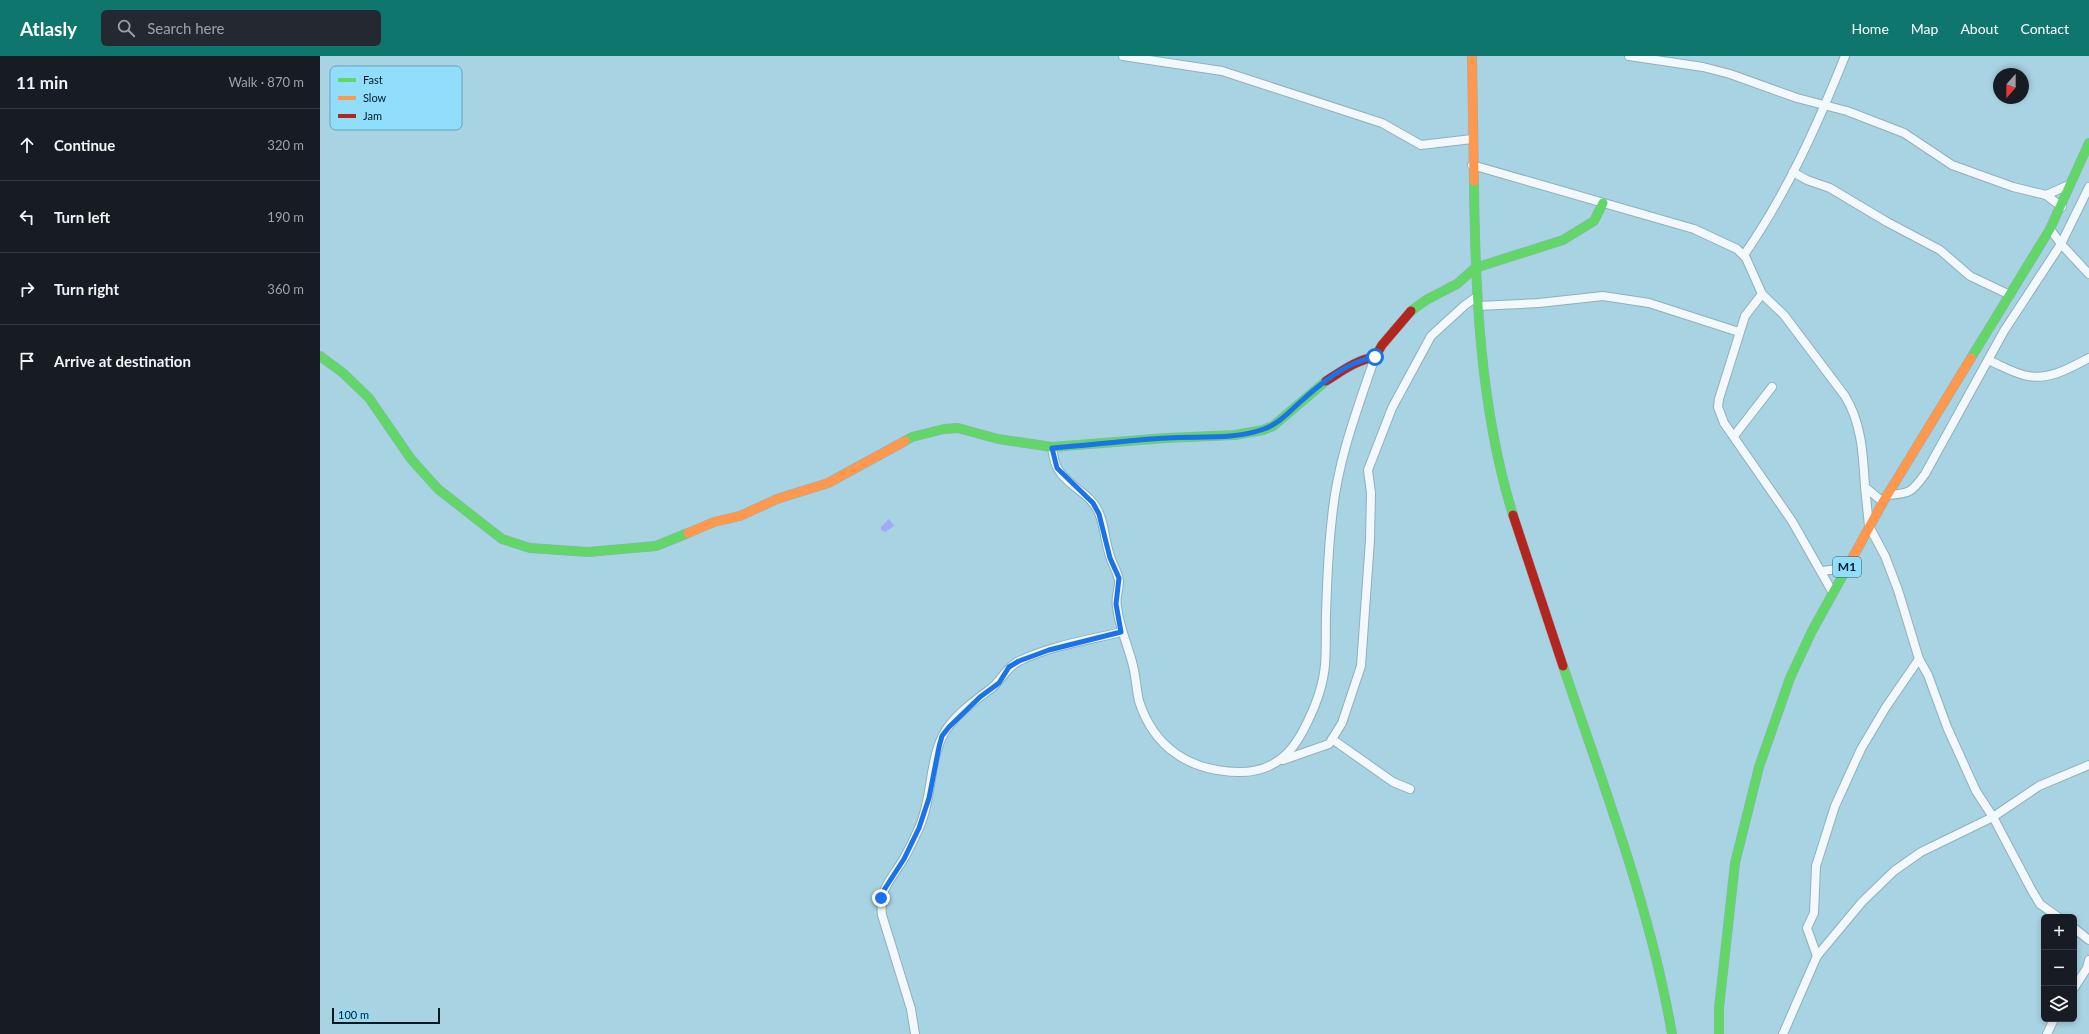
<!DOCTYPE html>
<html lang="en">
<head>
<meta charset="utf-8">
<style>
  :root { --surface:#171b24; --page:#242831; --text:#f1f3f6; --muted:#9ea1a6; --line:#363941; --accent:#0f766e }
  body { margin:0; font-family:Lato,sans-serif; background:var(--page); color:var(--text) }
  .controls { position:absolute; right:12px; bottom:12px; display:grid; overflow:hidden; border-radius:6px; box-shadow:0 2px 6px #0003 }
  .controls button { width:36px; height:36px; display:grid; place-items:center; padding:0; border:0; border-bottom:1px solid var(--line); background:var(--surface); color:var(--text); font:20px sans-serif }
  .compass { position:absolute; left:1673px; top:12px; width:36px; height:36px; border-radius:50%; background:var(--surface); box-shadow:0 2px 6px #0003; rotate:201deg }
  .scale { position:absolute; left:12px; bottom:10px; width:108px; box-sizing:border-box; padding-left:4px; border:2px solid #001b26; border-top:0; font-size:11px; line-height:14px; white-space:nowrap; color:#001b26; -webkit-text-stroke:3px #90defb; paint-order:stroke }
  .stop { position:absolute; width:12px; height:12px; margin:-9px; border:3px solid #1a73e8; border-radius:50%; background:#fff }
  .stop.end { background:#1a73e8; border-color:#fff; box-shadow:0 1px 4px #0008 }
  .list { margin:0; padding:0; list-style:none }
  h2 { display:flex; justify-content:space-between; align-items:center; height:52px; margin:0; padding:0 16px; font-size:17px }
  h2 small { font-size:13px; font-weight:400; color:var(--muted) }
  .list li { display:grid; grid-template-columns:26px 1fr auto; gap:12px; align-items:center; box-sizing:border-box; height:72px; padding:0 16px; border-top:1px solid var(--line) }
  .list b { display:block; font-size:15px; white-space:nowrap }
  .list em { font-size:13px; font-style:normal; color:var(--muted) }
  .icon { flex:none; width:22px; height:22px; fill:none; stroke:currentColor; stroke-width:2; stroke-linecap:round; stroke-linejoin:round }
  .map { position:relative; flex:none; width:1769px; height:978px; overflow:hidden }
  header { display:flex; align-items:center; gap:24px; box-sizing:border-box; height:56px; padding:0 20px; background:var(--accent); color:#fff }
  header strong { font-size:19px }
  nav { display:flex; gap:22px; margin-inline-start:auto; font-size:14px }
  .search { width:280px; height:36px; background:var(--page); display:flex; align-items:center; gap:10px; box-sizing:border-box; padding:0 14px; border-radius:6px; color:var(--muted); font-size:15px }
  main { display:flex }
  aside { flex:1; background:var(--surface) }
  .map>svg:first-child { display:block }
  .water { fill:#a0aaf6 }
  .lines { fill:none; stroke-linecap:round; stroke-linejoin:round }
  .street-casing { stroke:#8fb0bc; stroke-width:10 }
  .fast-casing { stroke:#8fb0bc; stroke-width:10 }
  .slow-casing { stroke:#8fb0bc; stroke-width:10 }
  .jam-casing { stroke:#8fb0bc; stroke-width:10 }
  .street { stroke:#f2f8fb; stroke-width:8 }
  .fast { stroke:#63d668; stroke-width:9 }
  .slow { stroke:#ff974d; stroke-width:9 }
  .jam { stroke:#b3261e; stroke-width:9 }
  .route { stroke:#1a73e8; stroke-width:5 }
  .labels { text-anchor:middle; stroke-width:3.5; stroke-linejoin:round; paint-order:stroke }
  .shield { fill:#90defb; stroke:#2b5666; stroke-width:1 }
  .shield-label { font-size:12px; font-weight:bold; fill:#001b26 }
  .key { fill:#90defb; stroke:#65a4bb; stroke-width:1 }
  .key-label { font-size:11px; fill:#001b26 }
</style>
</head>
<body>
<header>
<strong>Atlasly</strong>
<div class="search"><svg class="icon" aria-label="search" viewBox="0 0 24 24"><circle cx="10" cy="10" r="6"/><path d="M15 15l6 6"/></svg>Search here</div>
<nav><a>Home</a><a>Map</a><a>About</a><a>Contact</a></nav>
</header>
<main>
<aside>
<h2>11 min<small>Walk · 870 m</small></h2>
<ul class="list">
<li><svg class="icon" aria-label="ahead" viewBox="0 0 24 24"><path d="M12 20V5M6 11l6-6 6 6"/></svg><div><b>Continue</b></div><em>320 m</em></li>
<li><svg class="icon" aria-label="left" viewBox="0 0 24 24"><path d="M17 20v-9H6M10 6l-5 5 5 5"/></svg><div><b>Turn left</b></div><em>190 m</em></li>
<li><svg class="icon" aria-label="right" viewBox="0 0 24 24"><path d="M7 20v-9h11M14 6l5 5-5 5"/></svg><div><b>Turn right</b></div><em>360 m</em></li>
<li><svg class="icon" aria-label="arrive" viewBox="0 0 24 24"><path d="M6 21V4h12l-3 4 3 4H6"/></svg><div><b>Arrive at destination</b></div></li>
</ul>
</aside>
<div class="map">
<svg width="1769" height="978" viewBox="0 0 1769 978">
  <rect width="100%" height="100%" fill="#a8d3e2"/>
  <path class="water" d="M569,463L574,470L565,476L561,474V471Z"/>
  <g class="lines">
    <g class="street-casing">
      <g id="street">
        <path d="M803,0L902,15L1062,67L1101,89L1152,83"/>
        <path d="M1309,0L1383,11L1410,18L1477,42L1527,55L1584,77L1632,109L1693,131L1726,139L1742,151"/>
        <path d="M1152,109L1374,173L1417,193L1426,202L1442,238L1464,259L1525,340C1542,368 1543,399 1545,431L1563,446"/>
        <path d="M1473,116L1487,124L1510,132L1567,166L1620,194L1650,220L1690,239"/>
        <path d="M1726,139L1749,129"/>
        <path d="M1730,173L1741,188L1769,218"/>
        <path d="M1424,199C1467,137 1497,70 1525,0"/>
        <path d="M1442,238L1425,260L1399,343L1398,351L1404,367L1472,465L1513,537"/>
        <path d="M1158,250L1219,247L1283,240L1329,247L1419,276"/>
        <path d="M1668,304C1680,309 1695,318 1708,320C1730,324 1750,312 1769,302"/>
        <path d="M1414,380L1452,331"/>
        <path d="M732,391C733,398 734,407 738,413C748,431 771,437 779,457C785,471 785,486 790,500C792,508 798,516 799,525C799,534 795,542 797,551C799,570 807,587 812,606C816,619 816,632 819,645C834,692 870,715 918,716C963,717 980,686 995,649C1009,614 1005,595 1006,559C1007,526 1008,494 1012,462C1017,406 1037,354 1055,301"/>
        <path d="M1545,431L1549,470L1565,500L1578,534L1599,603L1608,619L1627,671L1656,735L1673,761L1711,833L1720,848L1738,861"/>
        <path d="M1567,439C1590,438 1592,436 1605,418L1684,275L1741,188L1769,131"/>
        <path d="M1502,515L1526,512"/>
        <path d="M1012,683L1073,726L1090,733"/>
        <path d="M963,704L1009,688L1022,667L1041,610L1050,484L1051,437L1048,414L1072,352L1111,280L1145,249L1158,240"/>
        <path d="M1754,872L1769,884"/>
        <path d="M1497,900L1487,872L1494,857L1496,810L1515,750L1541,693L1566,651L1599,603"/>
        <path d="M1754,932L1767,912L1769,904"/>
        <path d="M595,978L591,953L562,859C559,833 570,825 583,804C589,794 594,783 599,772C612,743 609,709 622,681C631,662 653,646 669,634C681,626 686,611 699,605C730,590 768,584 801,576"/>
        <path d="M1463,978L1497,900L1542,846L1574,815L1601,796L1673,761L1719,730L1769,709"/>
        <path d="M1727,978L1734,963"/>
      </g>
    </g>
    <g class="fast-casing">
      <g id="fast">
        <path d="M1154,125C1155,235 1160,353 1193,459"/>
        <path d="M1091,255L1106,244L1137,228L1155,212L1243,184L1274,165L1283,147"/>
        <path d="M0,300L23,317L49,342L91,403L118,433L182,483L210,492L268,496L336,490L368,477"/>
        <path d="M1651,302L1730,173L1769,87"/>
        <path d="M585,385L592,381L624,373L638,372L678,383L732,391L846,382L915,379L943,374L953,370L1006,325"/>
        <path d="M1243,610C1284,731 1330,851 1352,978"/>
        <path d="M1399,978V952L1415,807L1439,711L1470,622L1492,575L1528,510"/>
      </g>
    </g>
    <g class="slow-casing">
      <g id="slow">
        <path d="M1152,0L1154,125"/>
        <path d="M368,477L394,466L420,460L457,443L508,427L585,385"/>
        <path d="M1528,510L1563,446L1651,302"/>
      </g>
    </g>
    <g class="jam-casing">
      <g id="jam">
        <path d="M1006,325C1022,315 1036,304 1055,301L1062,289L1091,255"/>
        <path d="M1193,459L1243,610"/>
      </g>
    </g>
    <use href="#street" class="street"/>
    <use href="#fast" class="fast"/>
    <use href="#slow" class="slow"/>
    <use href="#jam" class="jam"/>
  </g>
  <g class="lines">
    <path class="route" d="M561,842L564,834L584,803L599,772L609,742L619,691L622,680L629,671L660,641L679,627L689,611L699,605L729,594L801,576L796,548L799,522L790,502L779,458L773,447L737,412L732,392C771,389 809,384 848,382C879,380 914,384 944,373C958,368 968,357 978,348C1000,328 1026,306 1055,301"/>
  </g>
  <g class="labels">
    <rect class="shield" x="1513" y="501" width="28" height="20" rx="3"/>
    <g class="shield-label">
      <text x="1527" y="515">M1</text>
    </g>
  </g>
  <rect x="10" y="10" width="132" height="64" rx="6" class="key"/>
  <rect x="18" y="22" width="18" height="4" fill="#63d668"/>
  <rect x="18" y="40" width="18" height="4" fill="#ff974d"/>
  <rect x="18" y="58" width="18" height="4" fill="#b3261e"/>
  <g class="key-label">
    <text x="43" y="28">Fast</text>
    <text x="43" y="46">Slow</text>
    <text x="43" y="64">Jam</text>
  </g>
</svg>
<div class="controls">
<button>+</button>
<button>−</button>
<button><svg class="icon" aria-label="layers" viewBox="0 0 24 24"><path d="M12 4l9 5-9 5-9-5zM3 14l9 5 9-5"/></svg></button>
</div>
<svg class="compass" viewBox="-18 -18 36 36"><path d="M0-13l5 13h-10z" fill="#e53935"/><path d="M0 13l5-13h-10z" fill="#9ea1a6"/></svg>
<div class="scale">100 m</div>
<div class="stop" style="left:1055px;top:301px"></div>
<div class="stop end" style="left:561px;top:842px"></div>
</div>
</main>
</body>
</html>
